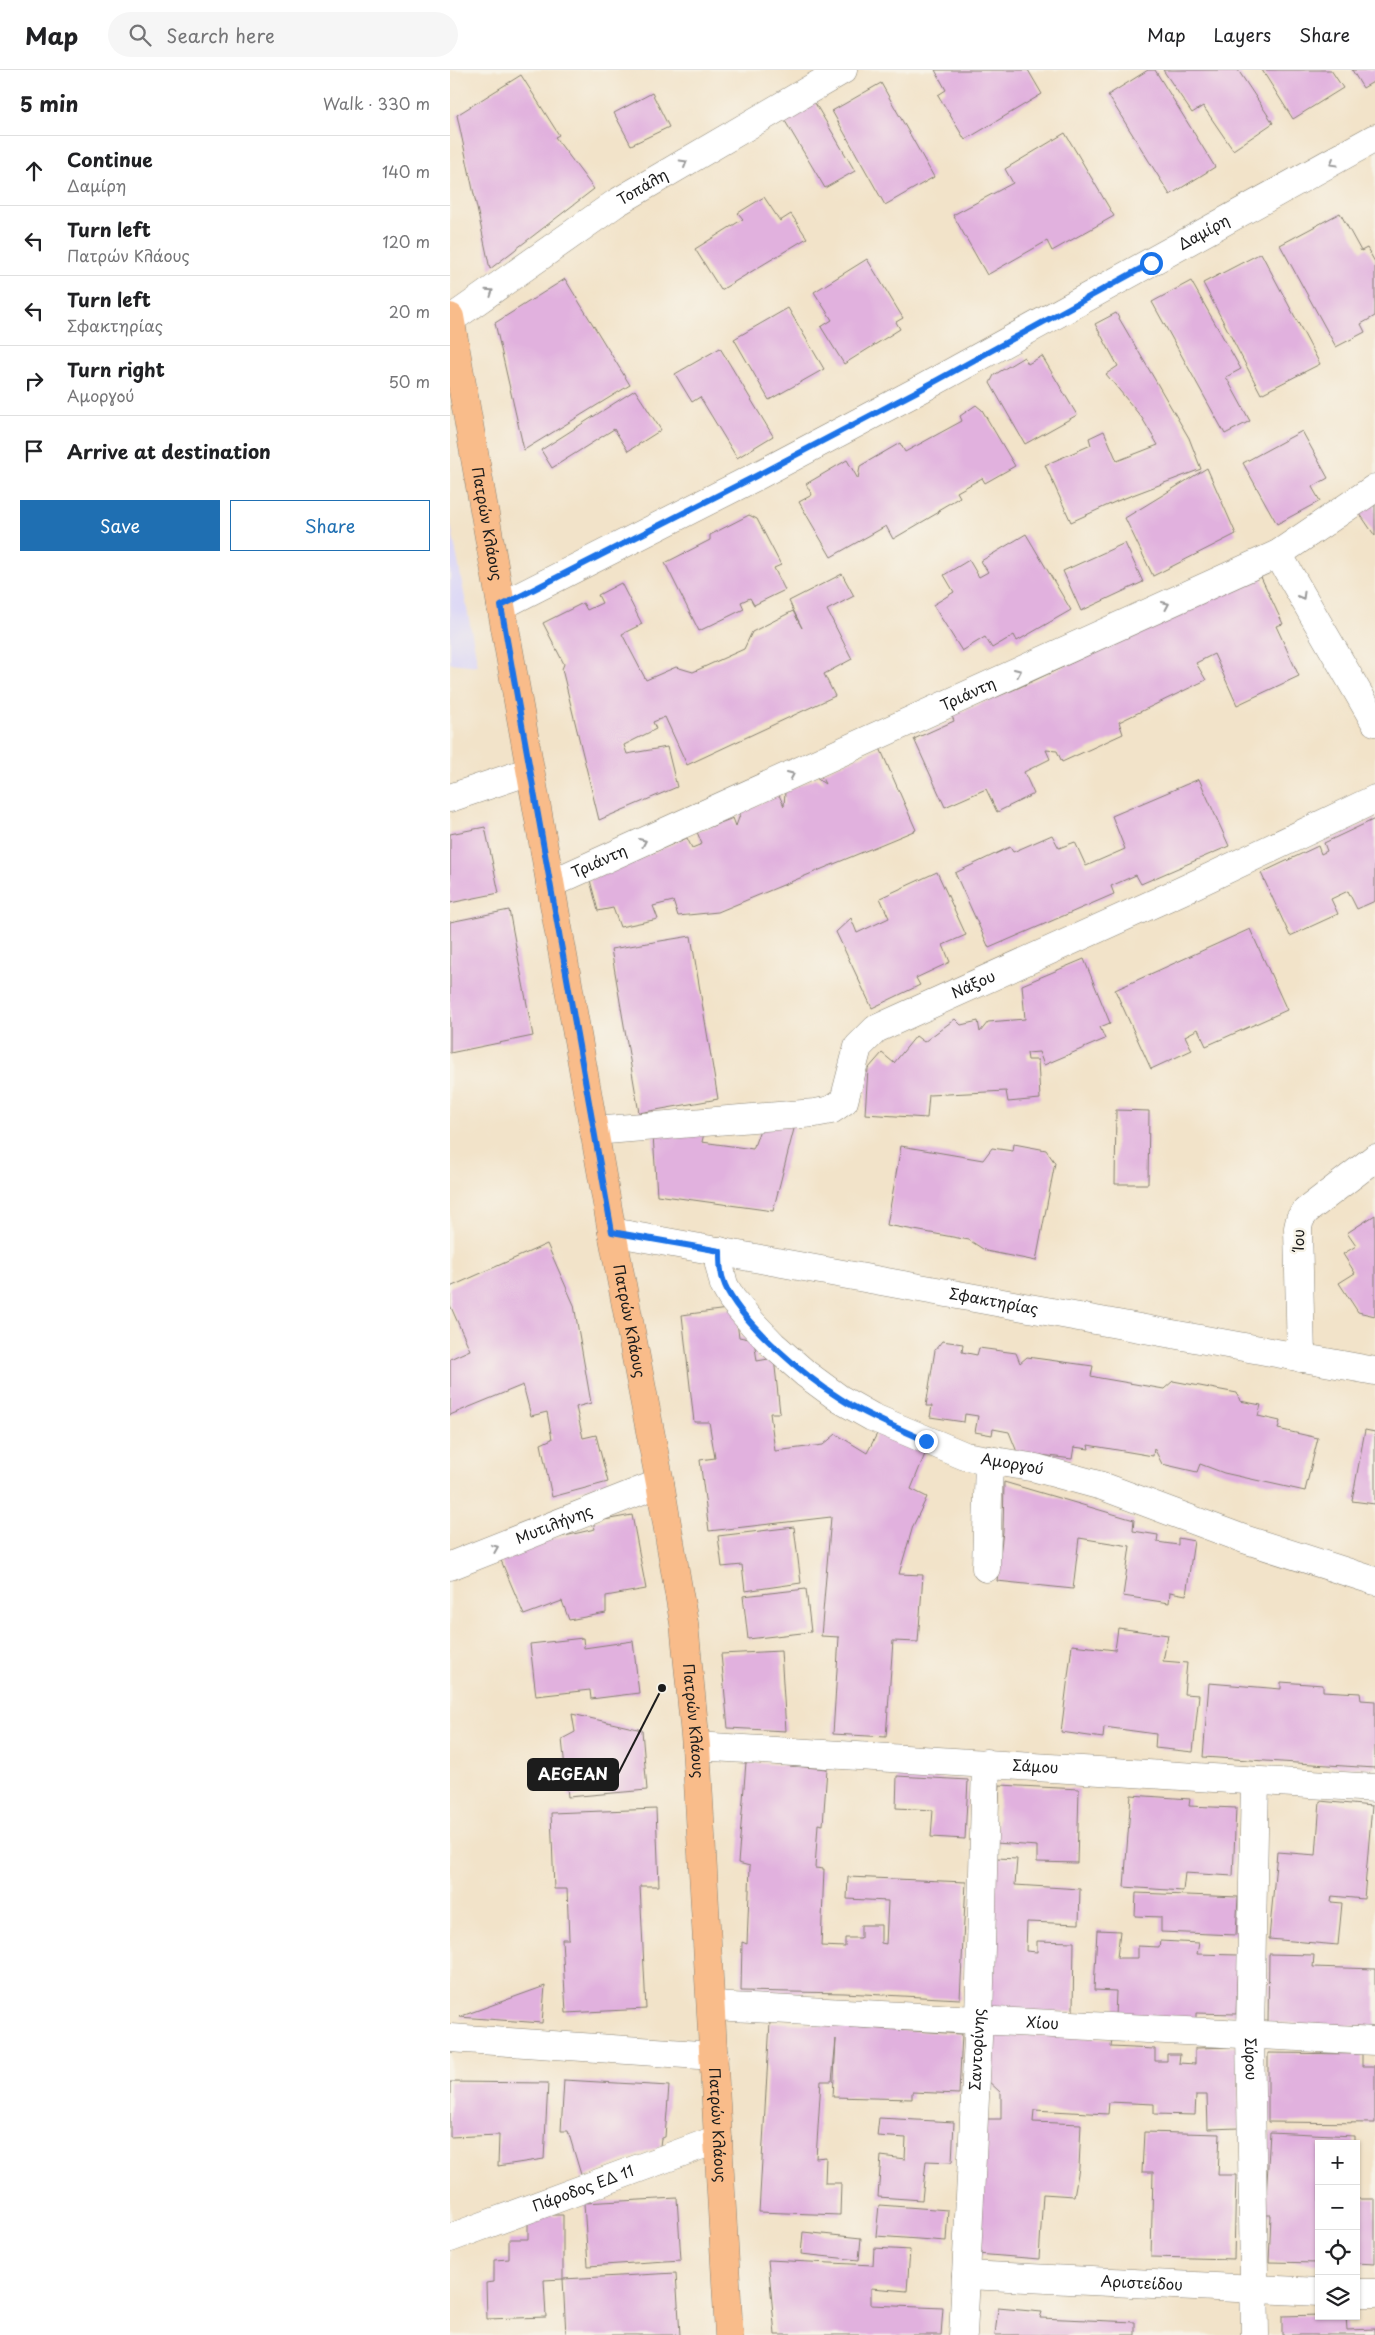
<!DOCTYPE html>
<html lang="en">
<head>
<meta charset="utf-8">
<style>
  :root { --surface:#fff; --page:#f6f6f6; --text:#202124; --muted:#757577; --line:#e0e0e0; --accent:#1f6fb2 }
  body { margin:0; font-family:"Playpen Sans",sans-serif; background:var(--page); color:var(--text) }
  .controls { position:absolute; right:15px; bottom:15px; display:grid; overflow:hidden; border-radius:0px; box-shadow:0 1px 4px #0004 }
  .controls button { width:45px; height:45px; display:grid; place-items:center; padding:0; border:0; border-bottom:1px solid var(--line); background:var(--surface); color:var(--text); font:25px sans-serif }
  .stop { position:absolute; width:15px; height:15px; margin:-11px; border:4px solid #1a73e8; border-radius:50%; background:#fff }
  .stop.end { background:#1a73e8; border-color:#fff; box-shadow:0 1px 5px #0008 }
  .list { margin:0; padding:0; list-style:none }
  h2 { display:flex; justify-content:space-between; align-items:center; height:65px; margin:0; padding:0 20px; font-size:21px }
  h2 small { font-size:16px; font-weight:400; color:var(--muted) }
  .list li { display:grid; grid-template-columns:32px 1fr auto; gap:15px; align-items:center; box-sizing:border-box; height:70px; padding:0 20px; border-top:1px solid var(--line) }
  .list b { display:block; font-size:19px; white-space:nowrap }
  .list p { margin:0; font-size:16px; white-space:nowrap; color:var(--muted) }
  .list em { font-size:16px; font-style:normal; color:var(--muted) }
  .actions { display:flex; gap:10px; padding:15px 20px }
  .actions a { flex:1; padding:11px 0; border:1px solid var(--accent); border-radius:0px; text-align:center; font-size:18px; color:var(--accent) }
  .actions .main { background:var(--accent); color:#fff }
  .icon { flex:none; width:28px; height:28px; fill:none; stroke:currentColor; stroke-width:2; stroke-linecap:round; stroke-linejoin:round }
  .map { position:relative; flex:none; width:925px; height:2265px; overflow:hidden }
  header { display:flex; align-items:center; gap:30px; box-sizing:border-box; height:70px; padding:0 25px; background:var(--surface); border-bottom:1px solid var(--line) }
  header strong { font-size:24px }
  nav { display:flex; gap:28px; margin-inline-start:auto; font-size:18px }
  .search { width:350px; height:45px; background:var(--page); display:flex; align-items:center; gap:12px; box-sizing:border-box; padding:0 18px; border-radius:28px; color:var(--muted); font-size:19px }
  main { display:flex }
  aside { flex:1; background:var(--surface) }
  .map>svg:first-child { display:block }
  .built { fill:#dad6f7 }
  .building { fill:#e1b1de }
  .lines { fill:none; stroke-linecap:round; stroke-linejoin:round }
  .minor-casing { stroke:#878072; stroke-width:29 }
  .major-casing { stroke:#878072; stroke-width:29 }
  .minor { stroke:#fff; stroke-width:28 }
  .major { stroke:#f9bc8a; stroke-width:28 }
  .oneway { stroke:#999 }
  .route { stroke:#1a73e8; stroke-width:6 }
  .labels { text-anchor:middle; stroke-width:5; stroke-linejoin:round; paint-order:stroke }
  .street-label { font-size:15px; fill:#1c1c1c; stroke:#f7f3e8 }
  .leader { fill:none; stroke:#1c1c1c; stroke-width:2 }
  .callout-dot { fill:#1c1c1c; stroke:#f7f3e8; stroke-width:2 }
  .callout { fill:#1c1c1c; stroke:#1c1c1c; stroke-width:2 }
  .callout-label { font-size:16px; text-anchor:middle; font-weight:bold; fill:#fff }
</style>
</head>
<body>
<header>
<strong>Map</strong>
<div class="search"><svg class="icon" aria-label="search" viewBox="0 0 24 24"><circle cx="10" cy="10" r="6"/><path d="M15 15l6 6"/></svg>Search here</div>
<nav><a>Map</a><a>Layers</a><a>Share</a></nav>
</header>
<main>
<aside>
<h2>5 min<small>Walk · 330 m</small></h2>
<ul class="list">
<li><svg class="icon" aria-label="ahead" viewBox="0 0 24 24"><path d="M12 20V5M6 11l6-6 6 6"/></svg><div><b>Continue</b><p>Δαμίρη</p></div><em>140 m</em></li>
<li><svg class="icon" aria-label="left" viewBox="0 0 24 24"><path d="M17 20v-9H6M10 6l-5 5 5 5"/></svg><div><b>Turn left</b><p>Πατρών Κλάους</p></div><em>120 m</em></li>
<li><svg class="icon" aria-label="left" viewBox="0 0 24 24"><path d="M17 20v-9H6M10 6l-5 5 5 5"/></svg><div><b>Turn left</b><p>Σφακτηρίας</p></div><em>20 m</em></li>
<li><svg class="icon" aria-label="right" viewBox="0 0 24 24"><path d="M7 20v-9h11M14 6l5 5-5 5"/></svg><div><b>Turn right</b><p>Αμοργού</p></div><em>50 m</em></li>
<li><svg class="icon" aria-label="arrive" viewBox="0 0 24 24"><path d="M6 21V4h12l-3 4 3 4H6"/></svg><div><b>Arrive at destination</b></div></li>
</ul>
<div class="actions"><a class="main">Save</a><a>Share</a></div>
</aside>
<div class="map">
<svg width="925" height="2265" viewBox="0 0 925 2265">
  <rect width="100%" height="100%" fill="#f7f3e8"/>
  <filter id="ink" filterUnits="userSpaceOnUse"><feTurbulence type="fractalNoise" baseFrequency=".02" numOctaves="2"/><feDisplacementMap in="SourceGraphic" scale="10" xChannelSelector="R" yChannelSelector="G"/><feConvolveMatrix kernelMatrix="1 2 1 2 8 2 1 2 1" color-interpolation-filters="sRGB"/></filter>
  <filter id="wash" filterUnits="userSpaceOnUse"><feTurbulence type="fractalNoise" baseFrequency=".0096" numOctaves="4" result="noise"/><feDisplacementMap in="SourceGraphic" scale="20" xChannelSelector="R" yChannelSelector="G"/><feGaussianBlur stdDeviation="1.12" result="paint"/><feColorMatrix in="noise" values="0 0 0 0 0 0 0 0 0 0 0 0 0 0 0 0 0 1.4 0 .05"/><feComposite in="paint" operator="in"/></filter>
  <g filter="url(#wash)">
    <rect width="100%" height="100%" fill="#f2e3c9"/>
    <path class="built" d="M0,450L28,596L0,593Z"/>
    <g id="blocks">
      <g class="building">
        <path d="M485,0H578L592,24L515,70L488,25L496,20Z"/>
        <path d="M698,0H705L765,97L720,125L658,25Z"/>
        <path d="M713,0H788L823,53L783,80L753,36L742,43Z"/>
        <path d="M812,0H881L893,18L843,49Z"/>
        <path d="M902,0H925V11L913,18Z"/>
        <path d="M71,5L109,65L105,67L144,119L40,199L7,45Z"/>
        <path d="M431,13L484,107L435,135L382,41Z"/>
        <path d="M202,23L219,57L181,75L164,43Z"/>
        <path d="M362,28L405,101L375,118L332,46Z"/>
        <path d="M615,63L664,146L602,181L597,171L537,205L503,145L563,113L555,99Z"/>
        <path d="M314,127L330,151L341,144L357,168L271,220L245,179L293,149L288,143Z"/>
        <path d="M890,143L911,181L917,178L925,192V246L911,254L915,262L886,277L830,175Z"/>
        <path d="M811,183L870,294L811,324L753,213Z"/>
        <path d="M417,189L453,248L446,252L450,259L394,294L371,257L382,250L364,222Z"/>
        <path d="M115,209L180,315L74,380L45,253Z"/>
        <path d="M741,211L791,299L776,307L800,351L775,364L702,232Z"/>
        <path d="M338,238L374,299L319,330L284,269Z"/>
        <path d="M666,243L739,368L751,399L667,431L621,452L595,395L641,375L639,368L654,361L667,391L708,375L692,348L656,304L668,296L645,254Z"/>
        <path d="M270,278L323,366L287,388L250,327L242,332L225,304Z"/>
        <path d="M592,286L627,345L575,374L540,313L544,305L574,287L578,294Z"/>
        <path d="M185,320L211,360L178,381L164,359L102,398L91,380Z"/>
        <path d="M526,335L532,340L565,396L535,413L532,408L507,422L510,427L488,440L491,441L443,469L436,456L381,487L349,432L362,425L356,414L397,390L408,409L410,396L450,373L455,382L512,351L510,346Z"/>
        <path d="M852,361L878,408L862,417L870,431L827,454L793,393Z"/>
        <path d="M757,398L786,464L703,506L675,448Z"/>
        <path d="M925,430V466L908,441Z"/>
        <path d="M299,445L307,449L331,495L324,498L335,520L304,535L300,528L291,532L294,539L249,561L215,493L260,470V465Z"/>
        <path d="M576,464L621,540L567,571L564,565L542,578L535,567L512,581L483,535L504,522L494,505L519,490L529,507L538,502L531,491Z"/>
        <path d="M675,473L693,512L631,541L613,501Z"/>
        <path d="M392,504L404,526L377,540L402,589L374,604L385,626L237,695L215,647L203,652L206,659L174,675L177,684L217,677L227,717L149,750L112,599L114,594L93,553L133,533L137,540L152,533L148,525L171,513L192,554L172,564L196,610L226,597L243,602L294,579L302,562L343,541L352,558L339,531Z"/>
        <path d="M810,505L833,554L826,556L849,606L787,635L764,584L746,593L756,610L669,652L673,664L612,692L607,681L596,680L600,689L574,702L584,724L547,742L536,719L495,737L464,669L504,651L502,646L568,618Z"/>
        <path d="M430,678L466,760L268,842L228,846L223,831L203,836L208,849L170,857L163,838L148,841L140,810L237,768L242,778L252,774L247,762L283,748L286,756L291,742L329,725L334,736L335,722L366,708L375,714L370,704Z"/>
        <path d="M749,709L779,776L691,814L686,805L661,816L664,824L539,878L505,803L560,777L563,782L602,765L609,778L625,772L636,796L675,779L662,746Z"/>
        <path d="M925,749V831L907,839L898,821L881,829L888,844L840,866L811,803L868,776L871,784L877,781L874,773Z"/>
        <path d="M35,757L49,823L0,833V764Z"/>
        <path d="M487,802L516,865L493,875L500,892L466,908L470,915L422,938L386,862L401,848L407,863L439,848L430,828Z"/>
        <path d="M59,840L83,966L0,983V852Z"/>
        <path d="M800,859L837,940L756,976L748,959L735,966L742,980L701,999L665,920Z"/>
        <path d="M241,866L268,1029L189,1043L161,879Z"/>
        <path d="M634,889L660,953L650,957L655,969L594,995L589,982L577,983L578,990H588L590,1029L558,1032L556,1021L479,1025L477,1048L415,1044L418,999L432,983L444,993L466,966L474,972L505,949L511,955L528,951L530,962L538,952L575,949L572,915Z"/>
        <path d="M666,1040L699,1041L698,1114H665Z"/>
        <path d="M345,1055L323,1141L207,1125L203,1065L255,1059L252,1072L303,1079L311,1057Z"/>
        <path d="M564,1074L596,1080L605,1093L586,1191L536,1181L519,1170L437,1155L451,1076L533,1090L542,1078L563,1081Z"/>
        <path d="M925,1145V1246L908,1242L889,1213L905,1203L893,1184L906,1176L897,1163Z"/>
        <path d="M97,1174L124,1235L141,1333L126,1337L133,1368L146,1365L158,1412L102,1427L91,1374L102,1369L97,1342L81,1346L73,1315L0,1345V1289L20,1280L0,1235V1217Z"/>
        <path d="M285,1238L289,1267L304,1270L307,1291L324,1288L330,1343H320L325,1381L373,1375L386,1364L417,1383L429,1360L477,1379L461,1419L477,1427L463,1456L449,1504L473,1505L468,1572L443,1571L436,1667L383,1664L389,1567L371,1566L381,1447L259,1461L250,1390L265,1388L259,1352H244L232,1245Z"/>
        <path d="M492,1271L513,1274L512,1282L527,1285L529,1278L566,1283L570,1293L577,1287L643,1296L641,1306L650,1308L714,1319L723,1311L787,1323L790,1331L811,1335L808,1346L830,1351L828,1359L868,1368L855,1421L774,1403L750,1394L747,1402L712,1394L704,1378L703,1386L638,1375L639,1379L624,1377L622,1389L567,1382L559,1362L543,1359L542,1365L525,1362L528,1346L515,1344L514,1352L480,1347L482,1336H476L485,1280Z"/>
        <path d="M915,1360L925,1362V1434L902,1431Z"/>
        <path d="M554,1412L684,1450L683,1461L708,1465L707,1472L728,1475V1468L744,1471L736,1525L720,1522L719,1533L673,1526L680,1476L629,1468L623,1519L547,1511L553,1461Z"/>
        <path d="M182,1445L196,1519L156,1526V1543L119,1550L112,1531L74,1545L50,1488L89,1472L145,1459L143,1452Z"/>
        <path d="M344,1457L351,1513L295,1521L292,1495L272,1497L268,1466Z"/>
        <path d="M356,1519L361,1562L298,1569L293,1526Z"/>
        <path d="M668,1558L718,1565L713,1591L737,1593L734,1624L749,1625L743,1682L705,1678L706,1664L654,1657L653,1668L611,1662L622,1575L665,1580Z"/>
        <path d="M133,1568L134,1578L183,1571L189,1623L141,1629L140,1620L86,1626L80,1574Z"/>
        <path d="M331,1581L336,1661L278,1658L271,1584Z"/>
        <path d="M831,1612L873,1615V1621L910,1623L911,1630L925,1631V1698L753,1687L759,1613L831,1619Z"/>
        <path d="M122,1644L192,1660L197,1720L118,1727L112,1669L125,1662Z"/>
        <path d="M296,1692L377,1699L373,1755L368,1754L365,1798L374,1799L371,1876L395,1877V1868H411V1855H431V1873L436,1874L438,1831L397,1829L398,1807L516,1812L510,1929L394,1923L291,1921L292,1872L297,1874L300,1796L288,1793Z"/>
        <path d="M447,1706L518,1710L515,1769L481,1767L483,1740L446,1738Z"/>
        <path d="M550,1715L629,1719L627,1793L587,1792V1776L546,1773Z"/>
        <path d="M681,1725L740,1729L739,1736L786,1738L783,1806L735,1803L733,1821L674,1817Z"/>
        <path d="M870,1731L922,1736L914,1829L882,1826L881,1832L892,1833L888,1875L819,1869L827,1782L866,1785Z"/>
        <path d="M206,1739L209,1816H190L196,1939L116,1943L112,1869H119L117,1819H104L101,1743Z"/>
        <path d="M547,1788L567,1789L565,1815L630,1819L629,1854L577,1852L576,1881L587,1882V1871L624,1872L623,1942L536,1940Z"/>
        <path d="M686,1823L788,1827L786,1865L711,1862V1847L685,1846Z"/>
        <path d="M647,1860L670,1861L667,1888H688V1876L709,1877L710,1871L749,1873L747,1884L788,1885L786,1944L746,1943V1949L665,1947L666,1921L644,1920Z"/>
        <path d="M819,1884L864,1885L863,1897L925,1899V1957L818,1952Z"/>
        <path d="M95,1916L92,1953L9,1947Z"/>
        <path d="M320,1952L512,1964L509,2024L462,2022V2029L383,2027L386,1969L382,2011H371L366,2088L376,2087L375,2113H391L390,2145L309,2142Z"/>
        <path d="M537,1963L662,1969L661,1977L705,1979V1991H717V1984H730L729,1993L745,1994V1978L788,1977L789,2058L758,2059L757,2025H746L745,2045L704,2044V2034L659,2032L658,2044L584,2040L583,2052L631,2054L629,2098L624,2126L593,2124L589,2189L527,2184L536,2049H551V2023L535,2008Z"/>
        <path d="M818,1983L912,1984V1996H925V2053L818,2052Z"/>
        <path d="M114,2010L219,2016L215,2067L211,2068L210,2076L132,2108L118,2061H111Z"/>
        <path d="M0,2012L98,2013L94,2089L48,2096L49,2065L0,2067Z"/>
        <path d="M429,2048L504,2052L502,2092L476,2091L472,2130L428,2127L431,2086L455,2089L456,2068L427,2066Z"/>
        <path d="M694,2062L770,2064L768,2105H786L784,2189L701,2187L703,2102H692Z"/>
        <path d="M820,2062L904,2066V2074H869V2193L819,2192L821,2145H815Z"/>
        <path d="M227,2128L231,2190L138,2196L134,2133Z"/>
        <path d="M906,2129H925V2194L906,2193Z"/>
        <path d="M429,2135L498,2140L496,2171L426,2166Z"/>
        <path d="M78,2145H113V2209L94,2210L96,2247L37,2249L36,2213L44,2212V2190L59,2189V2169H78Z"/>
        <path d="M353,2162L411,2168L409,2190L351,2184Z"/>
        <path d="M424,2178L460,2180L457,2221L421,2218V2235L493,2238L491,2265H325L318,2190L423,2195Z"/>
        <path d="M226,2203L230,2265H116L113,2209Z"/>
        <path d="M548,2238L592,2242L590,2248L685,2252V2265H545Z"/>
        <path d="M869,2245L896,2246L897,2260L925,2259V2265H832V2246Z"/>
      </g>
    </g>
  </g>
  <g filter="url(#ink)">
    <use href="#blocks" fill-opacity="0" stroke="#878072" stroke-width="1"/>
    <g class="lines">
      <g class="minor-casing">
        <g id="minor">
          <path id="s1" d="M0,250L166,133L393,0"/>
          <path d="M828,484L925,652"/>
          <path id="s2" d="M51,536L305,407L473,318L925,68"/>
          <path d="M0,728L80,701"/>
          <path id="s3" d="M100,814L828,484L925,418"/>
          <path id="s4" d="M144,1061L365,1043L381,1040L394,1031L408,977L426,959L731,821L925,729"/>
          <path id="s5" d="M162,1162L925,1301"/>
          <path id="s6" d="M270,1181L269,1194L274,1215L282,1229L303,1254L323,1275L356,1304L390,1329L422,1347L515,1386L586,1398L652,1416L794,1469L925,1511"/>
          <path d="M851,1288L848,1158L850,1149L856,1141L925,1088"/>
          <path id="s7" d="M0,1496L210,1413"/>
          <path d="M536,1498L539,1390"/>
          <path id="s8" d="M246,1676L925,1718"/>
          <path id="s9" d="M805,1711L800,1963L805,2265"/>
          <path id="s10" d="M262,1936L925,1971"/>
          <path d="M0,1968L264,1986"/>
          <path id="s11" d="M0,2168L268,2069"/>
          <path id="s12" d="M516,2205L869,2222"/>
          <path d="M906,2223H925"/>
          <path id="s13" d="M513,2265L529,1949L536,1693"/>
        </g>
      </g>
      <g class="major-casing">
        <g id="major">
          <path id="s14" d="M0,247L162,1162L210,1413L234,1553L246,1676L279,2265"/>
        </g>
      </g>
      <use href="#minor" class="minor"/>
      <use href="#major" class="major"/>
    </g>
    <defs><path id="oneway-chevron" d="M-2-3.5L2.5 0L-2 3.5" fill="none" stroke-width="1.6" stroke-linecap="round" stroke-linejoin="round" transform="scale(1.25)"/></defs>
    <g class="oneway">
      <use href="#oneway-chevron" transform="translate(234 93) rotate(-30)"/>
      <use href="#oneway-chevron" transform="translate(883 93) rotate(150)"/>
      <use href="#oneway-chevron" transform="translate(40 222) rotate(-35)"/>
      <use href="#oneway-chevron" transform="translate(852 526) rotate(60)"/>
      <use href="#oneway-chevron" transform="translate(716 535) rotate(-24)"/>
      <use href="#oneway-chevron" transform="translate(568 602) rotate(-24)"/>
      <use href="#oneway-chevron" transform="translate(341 705) rotate(-24)"/>
      <use href="#oneway-chevron" transform="translate(193 772) rotate(-24)"/>
      <use href="#oneway-chevron" transform="translate(45 1478) rotate(-22)"/>
    </g>
  </g>
  <g class="lines" filter="url(#ink)">
    <path class="route" d="M476,1371C448,1358 417,1346 391,1329C357,1308 290,1252 275,1215C270,1204 270,1193 270,1181L162,1162L51,536L304,407L473,318L701,193"/>
  </g>
  <g class="labels">
    <g class="street-label">
      <text dy="5" stroke="none"><textPath href="#s1" startOffset="234">Τοπάλη</textPath></text>
      <text dy="5" stroke="none"><textPath href="#s2" startOffset="796">Δαμίρη</textPath></text>
      <text dy="5" stroke="none"><textPath href="#s14" startOffset="210">Πατρών Κλάους</textPath></text>
      <text dy="5" stroke="none"><textPath href="#s3" startOffset="459">Τριάντη</textPath></text>
      <text dy="5" stroke="none"><textPath href="#s3" startOffset="54">Τριάντη</textPath></text>
      <text dy="5" stroke="none"><textPath href="#s4" startOffset="442">Νάξου</textPath></text>
      <text transform="translate(849 1170) rotate(-89)" y="5">Ίου</text>
      <text dy="5" stroke="none"><textPath href="#s5" startOffset="388">Σφακτηρίας</textPath></text>
      <text dy="5" stroke="none"><textPath href="#s14" startOffset="1020">Πατρών Κλάους</textPath></text>
      <text dy="5" stroke="none"><textPath href="#s6" startOffset="384">Αμοργού</textPath></text>
      <text dy="5" stroke="none"><textPath href="#s7" startOffset="112">Μυτιλήνης</textPath></text>
      <text dy="5" stroke="none"><textPath href="#s14" startOffset="1425">Πατρών Κλάους</textPath></text>
      <text dy="5" stroke="none"><textPath href="#s8" startOffset="340">Σάμου</textPath></text>
      <text dy="5" stroke="none"><textPath href="#s10" startOffset="331">Χίου</textPath></text>
      <text dy="5" stroke="none"><textPath href="#s13" startOffset="286">Σαντορίνης</textPath></text>
      <text dy="5" stroke="none"><textPath href="#s9" startOffset="278">Σύρου</textPath></text>
      <text dy="5" stroke="none"><textPath href="#s14" startOffset="1830">Πατρών Κλάους</textPath></text>
      <text dy="5" stroke="none"><textPath href="#s11" startOffset="142">Πάροδος ΕΔ 11</textPath></text>
      <text dy="5" stroke="none"><textPath href="#s12" startOffset="176">Αριστείδου</textPath></text>
    </g>
  </g>
  <path class="leader" d="M212 1618L168 1704"/>
  <circle class="callout-dot" cx="212" cy="1618" r="5"/>
  <rect class="callout" x="78" y="1689" width="90" height="31" rx="5"/>
  <g class="callout-label">
    <text x="123" y="1710">AEGEAN</text>
  </g>
</svg>
<div class="controls">
<button>+</button>
<button>−</button>
<button><svg class="icon" aria-label="locate" viewBox="0 0 24 24"><circle cx="12" cy="12" r="6"/><path d="M12 2v4M12 18v4M2 12h4M18 12h4"/></svg></button>
<button><svg class="icon" aria-label="layers" viewBox="0 0 24 24"><path d="M12 4l9 5-9 5-9-5zM3 14l9 5 9-5"/></svg></button>
</div>
<div class="stop" style="left:701px;top:193px"></div>
<div class="stop end" style="left:476px;top:1371px"></div>
</div>
</main>
</body>
</html>
